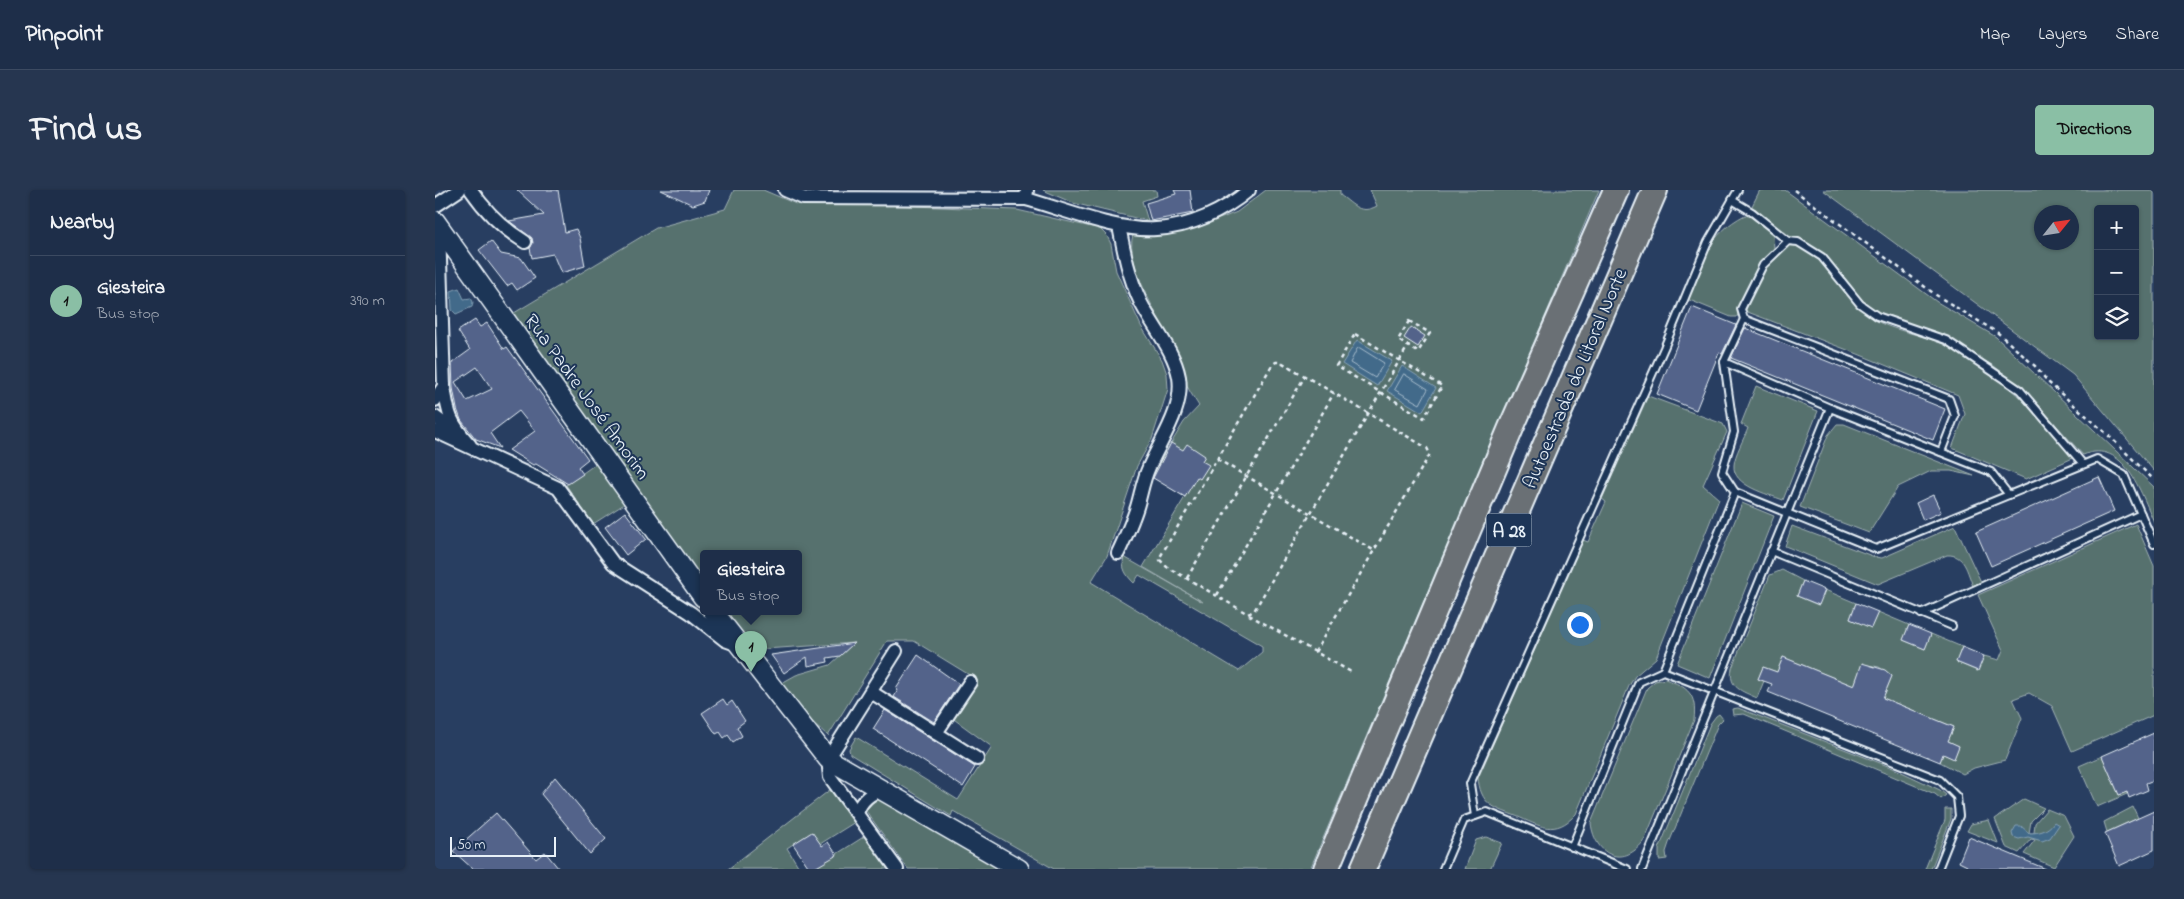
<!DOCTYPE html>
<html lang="en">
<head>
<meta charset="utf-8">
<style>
  :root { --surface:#1e2e49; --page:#263650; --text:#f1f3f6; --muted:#a1a8b4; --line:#3c4a61; --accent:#8abfa5 }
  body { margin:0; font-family:"Indie Flower",sans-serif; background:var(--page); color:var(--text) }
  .controls { position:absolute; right:15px; top:15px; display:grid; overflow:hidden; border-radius:5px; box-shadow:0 1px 4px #0004 }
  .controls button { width:45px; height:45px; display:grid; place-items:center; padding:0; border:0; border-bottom:1px solid var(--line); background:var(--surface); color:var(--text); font:25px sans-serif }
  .compass { position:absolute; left:1599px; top:15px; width:45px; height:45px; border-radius:50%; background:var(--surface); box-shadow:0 1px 4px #0004; rotate:60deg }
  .scale { position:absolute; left:15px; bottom:12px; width:106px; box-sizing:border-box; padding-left:5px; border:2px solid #e8f1f8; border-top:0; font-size:14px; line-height:18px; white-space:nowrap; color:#e8f1f8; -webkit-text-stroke:4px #1d3557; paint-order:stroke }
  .you { position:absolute; left:1144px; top:434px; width:18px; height:18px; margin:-12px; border:4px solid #fff; border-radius:50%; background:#1a73e8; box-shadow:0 0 0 8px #1a73e833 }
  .badge { display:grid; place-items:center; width:32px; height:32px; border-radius:50%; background:var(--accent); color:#111; font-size:16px; font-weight:700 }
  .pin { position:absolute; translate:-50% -41px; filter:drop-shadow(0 1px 2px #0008) }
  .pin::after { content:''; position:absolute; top:26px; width:18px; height:15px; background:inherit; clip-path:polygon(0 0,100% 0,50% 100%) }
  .popup { position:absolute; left:265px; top:360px; width:102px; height:65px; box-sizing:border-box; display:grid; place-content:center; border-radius:5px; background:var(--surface); filter:drop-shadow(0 1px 4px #0005); font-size:16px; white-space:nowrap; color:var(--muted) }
  .popup b { font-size:19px; color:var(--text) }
  .popup::after { content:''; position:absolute; left:50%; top:100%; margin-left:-10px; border:10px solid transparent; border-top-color:var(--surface) }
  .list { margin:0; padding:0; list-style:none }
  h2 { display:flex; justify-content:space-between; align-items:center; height:65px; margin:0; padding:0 20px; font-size:21px }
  h2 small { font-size:16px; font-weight:400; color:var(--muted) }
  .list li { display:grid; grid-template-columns:32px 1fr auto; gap:15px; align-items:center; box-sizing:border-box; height:90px; padding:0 20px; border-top:1px solid var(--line) }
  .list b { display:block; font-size:19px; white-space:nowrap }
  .list p { margin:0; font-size:16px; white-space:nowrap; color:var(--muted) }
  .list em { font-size:16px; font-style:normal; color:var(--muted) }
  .icon { flex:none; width:28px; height:28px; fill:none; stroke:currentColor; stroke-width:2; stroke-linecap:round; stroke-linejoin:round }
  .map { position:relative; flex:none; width:1719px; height:679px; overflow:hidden; border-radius:5px }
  header { display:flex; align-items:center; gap:30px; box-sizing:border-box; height:70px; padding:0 25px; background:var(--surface); border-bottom:1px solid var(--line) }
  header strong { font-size:24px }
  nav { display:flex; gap:28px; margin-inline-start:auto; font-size:18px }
  .intro { display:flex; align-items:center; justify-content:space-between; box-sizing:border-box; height:120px; padding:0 30px }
  h1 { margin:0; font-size:35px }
  .button { padding:12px 22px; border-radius:5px; background:var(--accent); color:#111; font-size:18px; font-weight:700 }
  main { display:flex; gap:30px; padding:0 30px }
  aside { flex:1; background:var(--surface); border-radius:5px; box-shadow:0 1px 4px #0004 }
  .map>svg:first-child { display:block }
  .green { fill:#57716e; stroke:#a0b1b3; fill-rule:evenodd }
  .water { fill:#436b8a; stroke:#85a1b6 }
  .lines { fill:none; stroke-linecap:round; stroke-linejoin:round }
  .shore { stroke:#a6bbcc; stroke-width:1 }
  .building { fill:#53638a; stroke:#e8f1f8; fill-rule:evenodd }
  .lane-casing { stroke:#e8f1f8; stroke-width:10 }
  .street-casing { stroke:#e8f1f8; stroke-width:16 }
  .secondary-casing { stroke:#e8f1f8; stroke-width:22 }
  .highway-casing { stroke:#e8f1f8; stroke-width:28 }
  .path { stroke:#e8f1f8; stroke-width:2.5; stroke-dasharray:4 4; stroke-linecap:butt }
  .lane { stroke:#1d3557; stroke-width:6 }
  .street { stroke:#1d3557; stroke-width:12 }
  .secondary { stroke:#1d3557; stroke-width:19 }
  .highway { stroke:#6a7074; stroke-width:24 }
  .labels { text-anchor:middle; stroke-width:4; stroke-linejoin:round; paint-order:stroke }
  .shield { fill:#1d3557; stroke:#abb9c8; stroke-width:1 }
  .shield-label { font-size:19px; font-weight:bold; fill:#e8f1f8 }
  .street-label { font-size:20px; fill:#e8f1f8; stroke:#1d3557 }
</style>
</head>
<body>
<header>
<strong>Pinpoint</strong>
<nav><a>Map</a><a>Layers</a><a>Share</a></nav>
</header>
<div class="intro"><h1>Find us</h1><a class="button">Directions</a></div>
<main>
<aside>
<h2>Nearby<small></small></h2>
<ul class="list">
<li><span class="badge">1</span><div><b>Giesteira</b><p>Bus stop</p></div><em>390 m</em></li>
</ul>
</aside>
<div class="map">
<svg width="1719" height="679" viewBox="0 0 1719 679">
  <rect width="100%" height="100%" fill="#283e61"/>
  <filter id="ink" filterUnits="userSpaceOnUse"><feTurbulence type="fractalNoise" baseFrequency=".02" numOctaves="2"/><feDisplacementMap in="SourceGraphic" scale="10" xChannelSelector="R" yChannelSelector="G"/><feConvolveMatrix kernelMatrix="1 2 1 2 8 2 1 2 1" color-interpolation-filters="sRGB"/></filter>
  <g filter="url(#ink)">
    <g class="green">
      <path d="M299,0H328L361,14L400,13L582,20L665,39L672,46L676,54L681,81L706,136L727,170L732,184L733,199L717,249L702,276L672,366L656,392L804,481L827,462V456L704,385L699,393C691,385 686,378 689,367L768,412L708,377L750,307L716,286L749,232L764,216C759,208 752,198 749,189C747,178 745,169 740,159C727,132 689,75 698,44L708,47L721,46L787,28L802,22L831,0H905V5C919,15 925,25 942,16L935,0H1164L875,679H619L518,621L516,626L415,564L414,559L421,547L523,610L557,557L516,527L541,489L479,451H452L393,546L357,513L343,495L361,485L395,475L419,453L315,460L287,421H364V363H268V395L74,126L221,38L290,19Z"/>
      <path d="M608,0H721L722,6L707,11L713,31L638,13Z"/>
      <path d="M1325,0H1350L1502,112L1561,147L1719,297V332C1706,303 1689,248 1648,265L1588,198L1559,176L1533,162L1511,147L1443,123L1424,107L1390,66L1370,51L1350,46L1316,18Z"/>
      <path d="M1388,0H1719V281L1638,185ZM1663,19H1700V146H1663ZM1606,22H1636V52H1606Z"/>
      <path d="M1310,25L1319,28L1338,44L1339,58C1321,79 1310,101 1302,127H1296L1252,109C1267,72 1273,44 1310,25Z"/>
      <path d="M1353,55C1356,55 1361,55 1364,56C1388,64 1415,114 1440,130C1458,141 1491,145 1512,156C1563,181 1604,223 1638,268L1591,289L1517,258L1530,224L1523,205L1423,164L1310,121L1329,79Z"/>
      <path d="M1321,196L1383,221L1348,310C1333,304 1297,296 1299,275C1299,266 1310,247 1313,238L1306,234Z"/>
      <path d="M1213,206L1288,234L1292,242L1268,295L1284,309L1221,468L1200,486L1194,496L1141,624C1120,647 1105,636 1081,626C1073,623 1063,620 1056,615C1047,609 1044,598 1043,588L1148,350L1153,352L1171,312L1167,309Z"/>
      <path d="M1402,234H1409L1539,286L1516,281H1496L1463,297L1434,343L1365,317L1393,245Z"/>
      <path d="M162,273L191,313L158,334L131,295Z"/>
      <path d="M1307,313L1339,326L1275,488L1242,474Z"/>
      <path d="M1701,334L1719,376V525L1637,561L1617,516L1594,503L1578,509L1587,528L1570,570L1539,578L1528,584L1505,572L1508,564L1519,568L1524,556L1513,551L1519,537L1448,508L1457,486L1444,477L1427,474L1419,496L1348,467L1342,482L1328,477L1323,489L1329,491L1322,508C1307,501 1293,498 1297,478L1335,385L1347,380L1368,391L1362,406L1383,415L1390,400L1421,413L1415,429L1436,437L1443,422L1474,435L1468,450L1490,459L1496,444L1527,457L1521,472L1542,481L1549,466L1564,470L1568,460L1543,405Z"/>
      <path d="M1357,336L1440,367L1447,368L1520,336L1546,392L1538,396C1532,382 1530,364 1512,365L1443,394L1350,356Z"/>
      <path d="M1230,489C1253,497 1262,504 1259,530L1210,649C1190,679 1160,667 1156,633L1212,498L1220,491Z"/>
      <path d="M1303,518L1458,578L1505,600L1511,605L1506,609L1500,604L1309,524L1298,525L1297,519Z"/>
      <path d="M1284,524L1288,529L1283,534L1234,653L1231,662L1232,669L1224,670V659L1275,534L1281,526Z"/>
      <path d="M1667,566L1684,605L1691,602L1692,604L1662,617L1644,576Z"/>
      <path d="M396,599L420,632L385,654L377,642L352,658L365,679H293Z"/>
      <path d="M447,608L569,679H473L431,621L439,611Z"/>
      <path d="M1589,609L1609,618L1596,631L1594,643H1599L1600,633L1612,619L1629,626L1639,646L1619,677L1589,664L1600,650L1596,649L1584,663L1571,657L1560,629Z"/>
      <path d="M1698,617L1703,628L1672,642L1669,632Z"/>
      <path d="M1510,619H1516V629L1496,679H1490L1510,630Z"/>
      <path d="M1554,630L1563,653L1532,641L1536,634Z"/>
      <path d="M430,646L454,679H378Z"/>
      <path d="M1051,647L1067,653L1055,679H1030L1041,650Z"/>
    </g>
    <g class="water">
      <path d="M24,98L29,109L36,108L38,112L37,117L21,124L17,120L16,101Z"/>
      <path d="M922,150L957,171L942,196L907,174Z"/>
      <path d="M967,176L1001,198L987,222L952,201Z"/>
      <path d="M1619,632L1624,635L1615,648L1607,651L1593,647L1584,649L1578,647L1577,643L1581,636H1586L1594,643C1604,643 1613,641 1619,632Z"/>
    </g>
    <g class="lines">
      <g class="shore">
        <path d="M925,158L949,173L940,188L915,173L922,159Z"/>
        <path d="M969,184L993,199L985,214L960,200Z"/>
      </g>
    </g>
    <g class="building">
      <path d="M82,0H123L130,42L141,39L145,48L150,76L126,83L118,64L97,68L95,58L98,53L97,48L74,31L109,25Z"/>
      <path d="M226,0H274L270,11L258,15Z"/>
      <path d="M739,0H755L758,23L716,31L711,13L741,4Z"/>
      <path d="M56,51L66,64L86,68L100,88L82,100L77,93L72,96L44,60Z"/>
      <path d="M1257,117L1301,135L1287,164L1284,163L1261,220L1222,204Z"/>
      <path d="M40,130L45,137L52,133L69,159L72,157L153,269L143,277L148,284L133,294L101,274L98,275L74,260L100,241L84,221L55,243L65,258L41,249L26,230L22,219L18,198L17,173L35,160L23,141ZM42,177L57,199L32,211L20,192Z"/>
      <path d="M976,137L990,146L983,157L969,148Z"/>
      <path d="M1310,138L1510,219L1498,250L1296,168Z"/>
      <path d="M736,253L748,260L752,254L770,266L767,271L774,275L765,289L762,287L750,307L718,288Z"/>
      <path d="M1664,287L1679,321L1556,376L1541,342Z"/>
      <path d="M1498,305L1506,322L1488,330L1481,313Z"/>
      <path d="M190,322L211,349L191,365L170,337Z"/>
      <path d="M1368,391L1390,400L1384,415L1362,406Z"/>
      <path d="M1421,413L1443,422L1436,438L1415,429Z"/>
      <path d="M1474,435L1496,444L1490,459L1468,450Z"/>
      <path d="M419,453L405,466L392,468L393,472L373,476L372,467L349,483L336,465Z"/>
      <path d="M1527,457L1549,466L1543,481L1521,472Z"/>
      <path d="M483,465L524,494L499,532L459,507L463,500L461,499Z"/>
      <path d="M1348,467L1419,496L1427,473L1450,480L1457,486L1448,508L1519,537L1513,551L1524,556L1519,569L1508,564L1505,572L1333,502L1337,494L1323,489L1328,477L1342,482Z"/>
      <path d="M288,509L292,515L297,511L310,531L302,537L307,546L298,552L293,545L289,548L285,542L281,544L267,523Z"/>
      <path d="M450,520L540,577L528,597L438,539Z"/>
      <path d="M1719,543V590L1711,593L1713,600L1694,608L1692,602L1684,605L1667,566Z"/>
      <path d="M120,587L171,649L155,664L106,604Z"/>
      <path d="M1719,621V660L1684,676L1670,643Z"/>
      <path d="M61,623L101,669L110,662L124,679H38L18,661Z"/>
      <path d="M377,642L387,656L393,652L402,665L378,679H375L358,654Z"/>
      <path d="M1534,647L1611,679H1531L1532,676L1524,672Z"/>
    </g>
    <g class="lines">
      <g class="lane-casing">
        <g id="lane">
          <path d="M1297,10L1317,22L1353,51"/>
          <path d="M1309,129L1306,119L1328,75L1353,51L1363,52L1387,67L1425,114L1442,126L1511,150L1585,200L1648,274"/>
          <path d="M1289,172L1395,218L1556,282L1574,305"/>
          <path d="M1300,302L1287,282L1299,242L1289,172L1309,129L1514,209L1520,226L1506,262"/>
          <path d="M1336,361L1517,436"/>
          <path d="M1486,424L1706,324"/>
          <path d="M1228,481L1300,302L1441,359L1662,269L1689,285L1719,354"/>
          <path d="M1040,626L1035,594L1229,158L1273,52L1303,0"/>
          <path d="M1137,657L1204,492L1228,481L1505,590L1522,607L1524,626L1503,679"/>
          <path d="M1008,679L1029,630L1052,622L1192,679"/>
          <path d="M1207,679L1395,218"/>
        </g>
      </g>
      <g class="street-casing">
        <g id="street">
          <path d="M36,0C51,22 67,38 90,52"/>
          <path d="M350,0L368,8L591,9"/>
          <path d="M592,0L591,9C628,19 683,42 721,39C755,37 788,22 814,0"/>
          <path d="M0,16L24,0"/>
          <path d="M9,196C13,225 15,233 35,255"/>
          <path d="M0,210L9,196L4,38"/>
          <path d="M0,227L21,243"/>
          <path d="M0,241L123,298L178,373L256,423L290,450L301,454"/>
          <path d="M683,363C690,348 697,333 702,317C706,304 708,290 714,277C726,249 749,219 744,187C739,160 718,137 706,113C694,88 689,62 684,36"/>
          <path d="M461,461L393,569L395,587L462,679"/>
          <path d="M436,502L542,569"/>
          <path d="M501,543L535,492"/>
          <path d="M422,623C426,611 434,603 448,600"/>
        </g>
      </g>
      <g class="secondary-casing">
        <g id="secondary">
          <path d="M0,31L268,407"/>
          <path d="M278,421L393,569L584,679"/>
        </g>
      </g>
      <g class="highway-casing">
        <g id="highway">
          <path d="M891,679L1076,238L1181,0"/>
          <path d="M928,679L1220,0"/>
        </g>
      </g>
      <g class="path">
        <path d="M1359,0L1501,105L1563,143L1600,176L1614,193L1673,245L1719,290"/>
        <path d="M974,131L995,143L983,162L963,150Z"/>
        <path d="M920,144L1007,196L989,228L901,176Z"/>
        <path d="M782,269L938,360"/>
        <path d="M752,388L870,186"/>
        <path d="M782,405L899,203"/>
        <path d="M814,425L918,483"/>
        <path d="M880,462L995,264L992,258L846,172H841L837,175L725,367V370L732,377L813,424L819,421C870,333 921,244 973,156"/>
      </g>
      <use href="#lane" class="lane"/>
      <use href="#street" class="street"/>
      <use href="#secondary" class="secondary"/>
      <use href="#highway" class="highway"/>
    </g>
  </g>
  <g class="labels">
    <rect class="shield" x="1051.5" y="323.5" width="45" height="33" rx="4"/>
    <g class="shield-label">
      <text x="1074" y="347">A 28</text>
    </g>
    <g class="street-label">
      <text transform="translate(1139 188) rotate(-67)" y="7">Autoestrada do Litoral Norte</text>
      <text transform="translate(153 206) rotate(54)" y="7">Rua Padre José Amorim</text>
    </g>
  </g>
</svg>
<div class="controls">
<button>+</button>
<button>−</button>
<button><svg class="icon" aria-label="layers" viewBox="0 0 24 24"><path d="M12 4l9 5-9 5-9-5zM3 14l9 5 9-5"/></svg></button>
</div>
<svg class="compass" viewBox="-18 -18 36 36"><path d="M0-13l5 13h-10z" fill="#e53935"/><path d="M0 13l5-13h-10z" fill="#a1a8b4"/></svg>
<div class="scale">50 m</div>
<div class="you"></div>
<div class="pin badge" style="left:316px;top:482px">1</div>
<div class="popup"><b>Giesteira</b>Bus stop</div>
</div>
</main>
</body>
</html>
